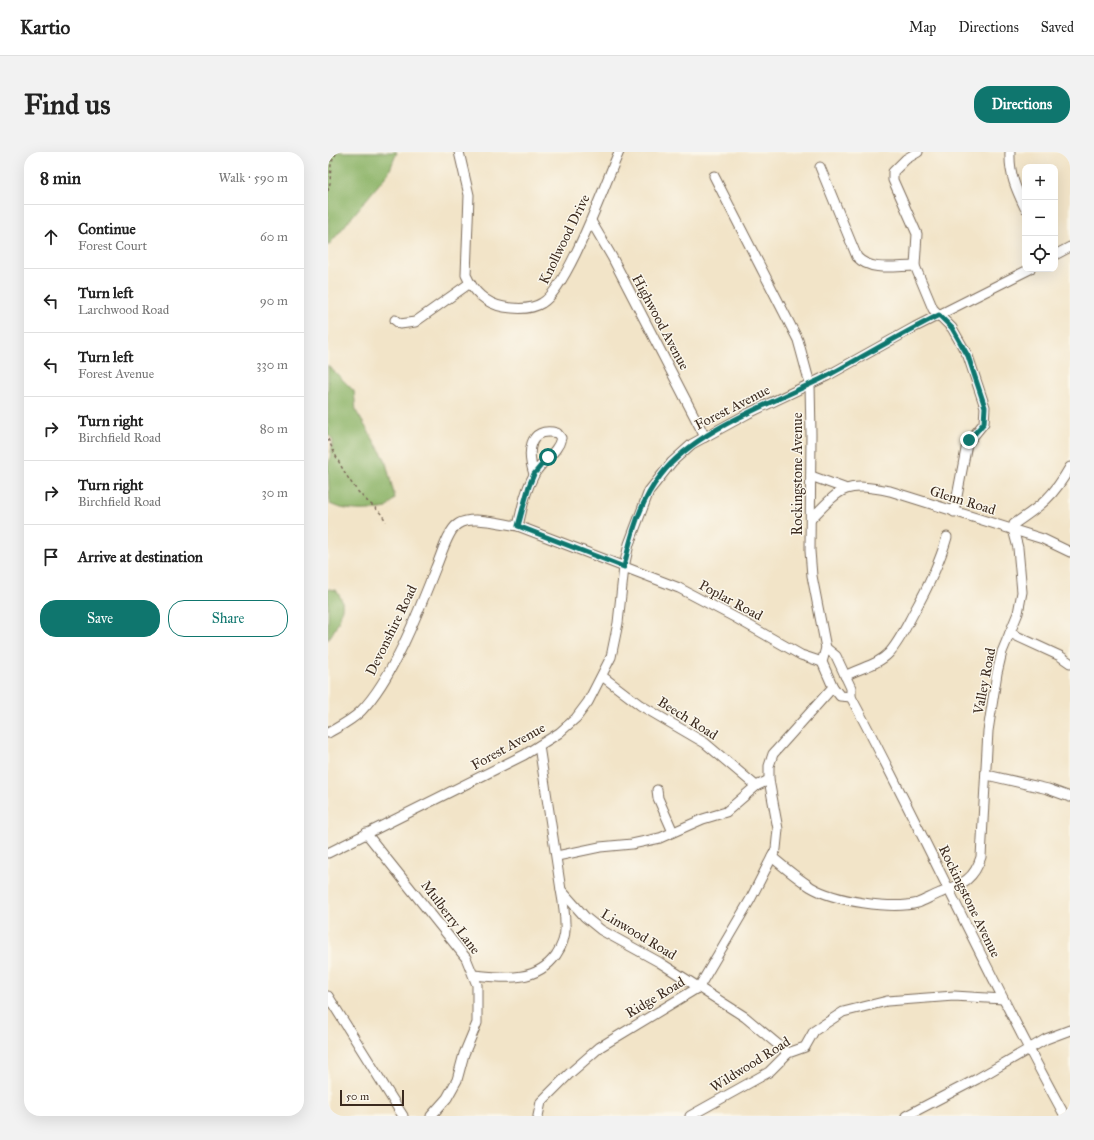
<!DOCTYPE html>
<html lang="en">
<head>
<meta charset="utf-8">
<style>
  :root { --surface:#fff; --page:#f2f2f2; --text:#222; --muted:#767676; --line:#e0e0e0; --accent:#0f766e }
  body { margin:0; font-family:"IM FELL Great Primer",serif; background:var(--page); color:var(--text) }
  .controls { position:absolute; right:12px; top:12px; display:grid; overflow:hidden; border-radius:8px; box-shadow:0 4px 16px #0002 }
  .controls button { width:36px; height:36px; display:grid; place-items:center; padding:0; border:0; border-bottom:1px solid var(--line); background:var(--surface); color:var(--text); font:20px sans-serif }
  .scale { position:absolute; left:12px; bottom:10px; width:64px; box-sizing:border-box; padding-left:4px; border:2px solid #3b2a1e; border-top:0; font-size:11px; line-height:14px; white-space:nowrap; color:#3b2a1e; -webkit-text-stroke:3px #fbf7ec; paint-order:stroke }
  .stop { position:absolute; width:12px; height:12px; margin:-9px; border:3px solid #0f766e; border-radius:50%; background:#fff }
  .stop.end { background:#0f766e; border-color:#fff; box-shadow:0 1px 4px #0008 }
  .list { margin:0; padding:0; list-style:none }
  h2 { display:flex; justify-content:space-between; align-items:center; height:52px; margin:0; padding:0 16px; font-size:17px }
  h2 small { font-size:13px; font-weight:400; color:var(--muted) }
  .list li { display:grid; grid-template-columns:26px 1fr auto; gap:12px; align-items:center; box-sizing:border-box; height:64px; padding:0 16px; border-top:1px solid var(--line) }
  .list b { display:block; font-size:15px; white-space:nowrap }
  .list p { margin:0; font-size:13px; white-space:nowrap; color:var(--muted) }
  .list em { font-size:13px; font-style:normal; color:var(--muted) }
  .actions { display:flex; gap:8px; padding:12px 16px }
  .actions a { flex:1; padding:9px 0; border:1px solid var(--accent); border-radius:16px; text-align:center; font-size:14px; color:var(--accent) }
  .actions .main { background:var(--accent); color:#fff }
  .icon { flex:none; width:22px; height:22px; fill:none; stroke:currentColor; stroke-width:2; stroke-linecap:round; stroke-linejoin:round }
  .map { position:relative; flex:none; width:742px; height:964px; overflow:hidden; border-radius:16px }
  header { display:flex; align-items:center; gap:24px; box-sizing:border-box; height:56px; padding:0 20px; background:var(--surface); border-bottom:1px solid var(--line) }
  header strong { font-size:19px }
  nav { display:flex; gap:22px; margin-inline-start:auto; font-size:14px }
  .intro { display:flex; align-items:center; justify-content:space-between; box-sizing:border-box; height:96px; padding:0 24px }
  h1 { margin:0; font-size:28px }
  .button { padding:10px 18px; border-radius:16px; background:var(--accent); color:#fff; font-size:14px; font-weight:700 }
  main { display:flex; gap:24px; padding:0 24px }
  aside { flex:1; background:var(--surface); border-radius:16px; box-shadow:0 4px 16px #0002 }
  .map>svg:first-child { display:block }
  .forest { fill:#90b66c; stroke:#667045 }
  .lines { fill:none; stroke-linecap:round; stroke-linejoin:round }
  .minor-casing { stroke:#7b6b5a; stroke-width:11 }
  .path { stroke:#7b6b5a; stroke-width:1.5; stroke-dasharray:3 3; stroke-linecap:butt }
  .minor { stroke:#fff; stroke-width:9 }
  .route { stroke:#0f766e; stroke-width:5 }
  .labels { text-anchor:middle; stroke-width:3; stroke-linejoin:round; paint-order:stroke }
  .street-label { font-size:14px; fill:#3b2a1e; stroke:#fbf7ec }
</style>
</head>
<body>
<header>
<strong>Kartio</strong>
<nav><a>Map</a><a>Directions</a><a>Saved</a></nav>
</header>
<div class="intro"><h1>Find us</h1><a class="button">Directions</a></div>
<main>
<aside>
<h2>8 min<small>Walk · 590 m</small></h2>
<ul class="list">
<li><svg class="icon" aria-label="ahead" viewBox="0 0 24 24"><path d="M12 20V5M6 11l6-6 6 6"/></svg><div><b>Continue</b><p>Forest Court</p></div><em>60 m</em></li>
<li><svg class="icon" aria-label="left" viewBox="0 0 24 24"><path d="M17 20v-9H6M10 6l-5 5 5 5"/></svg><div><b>Turn left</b><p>Larchwood Road</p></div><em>90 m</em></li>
<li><svg class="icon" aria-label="left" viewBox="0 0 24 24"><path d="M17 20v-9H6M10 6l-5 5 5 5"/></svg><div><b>Turn left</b><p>Forest Avenue</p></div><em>330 m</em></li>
<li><svg class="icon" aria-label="right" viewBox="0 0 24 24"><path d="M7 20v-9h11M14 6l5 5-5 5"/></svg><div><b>Turn right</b><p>Birchfield Road</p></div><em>80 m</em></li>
<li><svg class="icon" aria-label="right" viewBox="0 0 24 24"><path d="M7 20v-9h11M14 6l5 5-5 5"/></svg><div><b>Turn right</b><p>Birchfield Road</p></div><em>30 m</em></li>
<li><svg class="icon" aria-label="arrive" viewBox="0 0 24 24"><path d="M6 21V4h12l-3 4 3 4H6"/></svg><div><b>Arrive at destination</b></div></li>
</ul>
<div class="actions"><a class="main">Save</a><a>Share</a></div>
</aside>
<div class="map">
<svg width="742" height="964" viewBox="0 0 742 964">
  <rect width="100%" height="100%" fill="#fbf7ec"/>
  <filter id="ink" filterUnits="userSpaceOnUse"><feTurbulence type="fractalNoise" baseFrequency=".025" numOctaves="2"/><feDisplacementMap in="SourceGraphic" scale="8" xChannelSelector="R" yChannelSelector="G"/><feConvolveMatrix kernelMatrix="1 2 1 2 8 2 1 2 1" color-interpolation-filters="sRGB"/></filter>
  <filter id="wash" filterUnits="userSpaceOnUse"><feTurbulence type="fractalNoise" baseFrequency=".012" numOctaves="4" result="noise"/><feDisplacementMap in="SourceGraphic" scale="16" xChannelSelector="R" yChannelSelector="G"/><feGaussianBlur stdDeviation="0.9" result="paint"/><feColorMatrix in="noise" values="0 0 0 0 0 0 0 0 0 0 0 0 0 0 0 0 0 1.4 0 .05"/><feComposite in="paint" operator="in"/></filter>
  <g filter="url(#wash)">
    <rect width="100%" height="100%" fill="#f2e4c8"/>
    <g class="forest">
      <path d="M0,0H69L61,20L0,94Z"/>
      <path d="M0,213L26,239L28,259L57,307L67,346L59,356C41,359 18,360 2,352L0,317L5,288L0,282Z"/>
      <path d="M0,437L8,438C10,441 13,446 14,449C16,462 7,478 0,488Z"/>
    </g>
  </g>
  <g filter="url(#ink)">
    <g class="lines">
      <g class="minor-casing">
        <g id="minor">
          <path d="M131,0L141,43L138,123C145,139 158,152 176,155C188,157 203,158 214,151C240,136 277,31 291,0"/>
          <path d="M590,0L578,7L565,20V28L589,82L587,114L605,157L624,176L640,204L657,255L656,271L639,292L626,360"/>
          <path d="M682,0C681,22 688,37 697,56"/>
          <path d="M492,15L529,105C543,120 568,114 587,114"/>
          <path d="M386,24L470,188L482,232L483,282L482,399L484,424L498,496L494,510L505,535L512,544L523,545"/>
          <path d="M263,69L284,105L377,285"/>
          <path d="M727,103L742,95"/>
          <path d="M67,168L72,172L87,170L142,131"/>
          <path d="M483,324L516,336"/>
          <path d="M483,367C514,335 516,330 562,339L715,387L742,400"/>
          <path d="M190,374C194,357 197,339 206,323C213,309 230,301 233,286L229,281C200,274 199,301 206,322"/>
          <path d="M682,481L732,504L742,511"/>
          <path d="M498,496L508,504L523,536V545C597,683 661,827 737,964"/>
          <path d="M274,524L312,553L377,591L428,634"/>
          <path d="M517,524C531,516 550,513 561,501C571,490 578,475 585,462C599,437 611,413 619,385"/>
          <path d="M0,581C12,574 23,569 33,559C65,526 91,458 108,415C113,404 120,378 130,372C144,363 174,372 190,374L351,436L408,466L473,503L494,510"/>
          <path d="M211,594L233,738L257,765L273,778L331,810L417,865L460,901"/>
          <path d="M659,623L720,637L742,645"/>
          <path d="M329,638L330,646L345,680"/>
          <path d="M38,681L138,806L149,833V871L136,902L129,928L119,946L103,964"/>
          <path d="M0,701L196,603L231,581L248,566L260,550L283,505L290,471L296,415L301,392L321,339L344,310L364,292L421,261L499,224L587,175L702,117"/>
          <path d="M229,704L272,695L304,692L332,686L375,667L398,660L428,634L441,628"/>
          <path d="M444,705C457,716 469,726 483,735C506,749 564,758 590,751C597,748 605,744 612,741C634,732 646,728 653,705L660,579L669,521L674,500L690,461L694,440L690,396L685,377L686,372C714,353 725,345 742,315"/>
          <path d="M146,823C176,826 208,831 228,803C234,794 238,783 237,772C237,760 235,749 233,738"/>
          <path d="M0,844L75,964"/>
          <path d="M210,964L213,950L241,922L272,895L371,835L422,748L448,697L450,677L441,628V614L445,602L505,535"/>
          <path d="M362,964L441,920L460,901L477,895L486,879L515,860L559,849L626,844L675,847"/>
          <path d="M578,964L649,927L718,887L742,878"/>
        </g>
      </g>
      <g class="path">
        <path d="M0,1L3,11"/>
        <path d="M0,39L2,31L3,11L9,0"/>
        <path d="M0,287C9,307 18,326 33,343C42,353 52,357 58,370"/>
      </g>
      <use href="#minor" class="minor"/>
    </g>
  </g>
  <g class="lines" filter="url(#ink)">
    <path class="route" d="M220,305L206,322L201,334L190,374L296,415C303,383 312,349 333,323C369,276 446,251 499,224C536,204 573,182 611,163L624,176L640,204L657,255L656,271L641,288"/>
  </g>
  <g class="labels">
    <g class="street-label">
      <text transform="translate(236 87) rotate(-64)" y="5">Knollwood Drive</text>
      <text transform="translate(333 170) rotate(62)" y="5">Highwood Avenue</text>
      <text transform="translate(404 255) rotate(-27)" y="5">Forest Avenue</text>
      <text transform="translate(469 322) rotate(-90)" y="5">Rockingstone Avenue</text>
      <text transform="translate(635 348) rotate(17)" y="5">Glenn Road</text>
      <text transform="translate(403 448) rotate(28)" y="5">Poplar Road</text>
      <text transform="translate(63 478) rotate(-64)" y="5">Devonshire Road</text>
      <text transform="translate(656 529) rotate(-79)" y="5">Valley Road</text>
      <text transform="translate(360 566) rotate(32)" y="5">Beech Road</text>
      <text transform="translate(180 594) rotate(-29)" y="5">Forest Avenue</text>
      <text transform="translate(642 749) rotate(64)" y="5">Rockingstone Avenue</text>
      <text transform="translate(123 765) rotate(53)" y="5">Mulberry Lane</text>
      <text transform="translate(311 782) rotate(31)" y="5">Linwood Road</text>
      <text transform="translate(327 845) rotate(-31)" y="5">Ridge Road</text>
      <text transform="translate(422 912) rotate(-32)" y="5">Wildwood Road</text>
    </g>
  </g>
</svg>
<div class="controls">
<button>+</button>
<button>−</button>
<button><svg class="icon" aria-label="locate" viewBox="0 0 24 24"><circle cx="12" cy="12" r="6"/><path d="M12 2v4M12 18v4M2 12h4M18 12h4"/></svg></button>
</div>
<div class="scale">50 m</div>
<div class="stop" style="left:220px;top:305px"></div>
<div class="stop end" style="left:641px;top:288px"></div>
</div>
</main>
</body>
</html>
